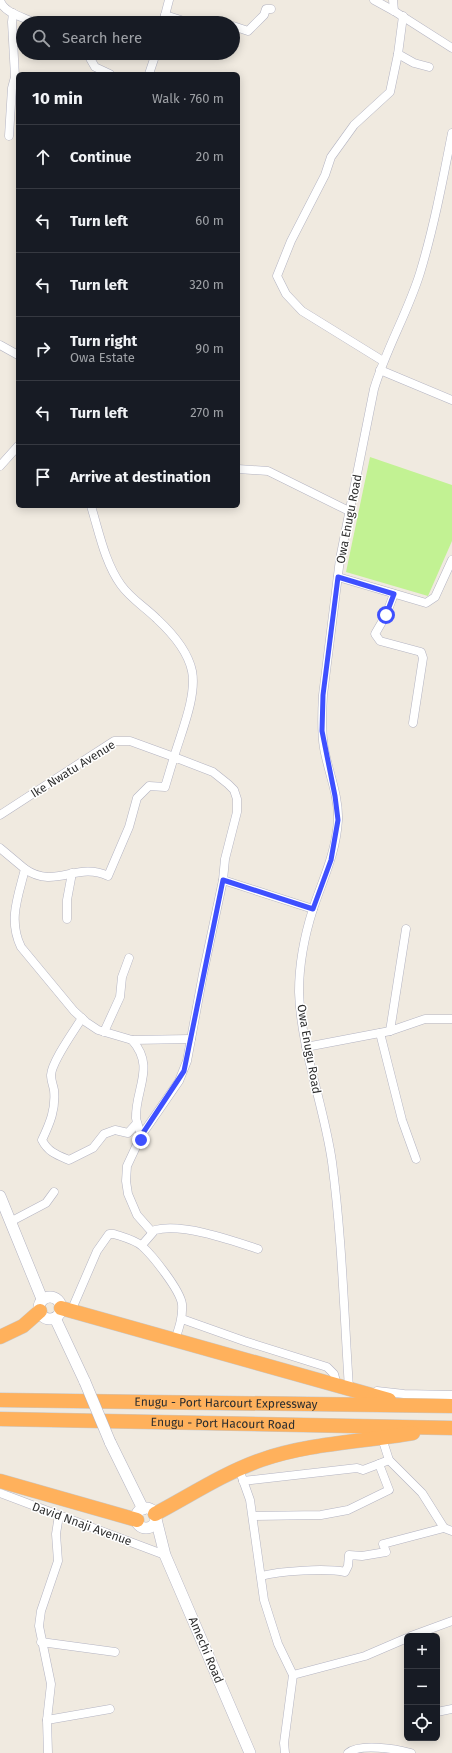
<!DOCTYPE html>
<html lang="en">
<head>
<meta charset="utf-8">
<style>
  :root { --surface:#171b24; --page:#20242c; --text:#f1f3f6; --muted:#9ea1a6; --line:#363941 }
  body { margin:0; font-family:"Fira Sans",sans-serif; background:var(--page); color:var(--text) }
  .controls { position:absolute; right:12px; bottom:12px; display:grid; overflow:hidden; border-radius:6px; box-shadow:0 2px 10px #0003 }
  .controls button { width:36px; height:36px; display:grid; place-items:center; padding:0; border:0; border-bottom:1px solid var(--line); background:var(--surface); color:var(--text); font:20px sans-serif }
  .stop { position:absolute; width:12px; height:12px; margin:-9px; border:3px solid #3e50ff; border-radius:50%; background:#fff }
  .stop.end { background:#3e50ff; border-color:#fff; box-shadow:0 1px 4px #0008 }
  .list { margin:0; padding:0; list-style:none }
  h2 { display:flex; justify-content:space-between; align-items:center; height:52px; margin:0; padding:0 16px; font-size:17px }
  h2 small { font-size:13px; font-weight:400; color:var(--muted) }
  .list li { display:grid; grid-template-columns:26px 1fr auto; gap:12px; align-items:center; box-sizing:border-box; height:64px; padding:0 16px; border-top:1px solid var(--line) }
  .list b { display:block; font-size:15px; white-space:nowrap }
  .list p { margin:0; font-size:13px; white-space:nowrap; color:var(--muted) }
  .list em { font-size:13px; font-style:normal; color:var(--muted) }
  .icon { flex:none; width:22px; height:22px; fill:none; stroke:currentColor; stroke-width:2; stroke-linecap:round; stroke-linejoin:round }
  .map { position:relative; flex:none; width:452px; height:1753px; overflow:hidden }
  .search { position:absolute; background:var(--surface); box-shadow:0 2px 10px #0003; left:16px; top:16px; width:224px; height:44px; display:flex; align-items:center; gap:10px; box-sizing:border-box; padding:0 14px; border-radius:22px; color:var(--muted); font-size:15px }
  .panel { position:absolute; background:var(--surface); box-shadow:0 2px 10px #0003; left:16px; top:72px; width:224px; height:436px; border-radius:6px }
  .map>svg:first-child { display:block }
  .pitch { fill:#c2f293 }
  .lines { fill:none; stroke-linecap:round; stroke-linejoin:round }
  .street-casing { stroke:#b4b4c2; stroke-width:9 }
  .secondary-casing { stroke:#b4b4c2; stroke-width:12 }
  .highway-casing { stroke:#c9c9c9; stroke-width:15 }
  .street { stroke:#fff; stroke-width:8 }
  .secondary { stroke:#fff; stroke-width:11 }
  .highway { stroke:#ffb15c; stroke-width:14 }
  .secondary-bridge-casing { stroke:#b4b4c2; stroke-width:12; stroke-linecap:butt }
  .secondary-bridge { stroke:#fff; stroke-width:11 }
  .route { stroke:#3e50ff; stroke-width:5 }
  .labels { text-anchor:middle; stroke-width:3; stroke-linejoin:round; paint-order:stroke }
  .street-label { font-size:12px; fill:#2e2e2e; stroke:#fff }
</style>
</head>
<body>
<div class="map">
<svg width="452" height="1753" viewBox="0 0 452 1753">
  <rect width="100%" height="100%" fill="#f0eae0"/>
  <path class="pitch" d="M370,457L452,485V541L428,596L346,572Z"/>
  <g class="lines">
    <g class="street-casing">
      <g id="street">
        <path d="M0,0C3,13 24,17 35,23"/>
        <path d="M374,0L394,11L452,48"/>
        <path d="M393,0L394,11"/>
        <path d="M165,15L190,23"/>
        <path d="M163,23L169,0"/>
        <path d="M233,26L248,31L264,15L266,9H271"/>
        <path d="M87,53L95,67L110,74"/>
        <path d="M398,54L414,63L429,67"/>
        <path d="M149,74L156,53"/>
        <path d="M9,136L12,88L15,77L12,22L13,13"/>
        <path d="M0,345L18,355"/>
        <path d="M383,361L302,311L286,294L277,276L291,241L325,175L331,157L354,125L390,92L398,54L403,16"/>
        <path d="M380,370L452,400"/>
        <path d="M0,466L18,446"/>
        <path d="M238,469L268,471L349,511"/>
        <path d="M338,577L426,603L435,597L452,560"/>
        <path d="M394,594L386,615L375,634L380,641L421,652L423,658L413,723"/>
        <path d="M0,815L114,741H130L174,757C181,733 197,696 192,671C188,652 171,632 157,619C145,607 131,599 121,585C105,563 99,532 91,506"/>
        <path d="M0,848L25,869C18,897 8,920 21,947L74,1011L86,1022L98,1030L132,1040L191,1039"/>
        <path d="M25,869C55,890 77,861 108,876L129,827L137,798L149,786L165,787L174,757L213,772L228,784L234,790L237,799V812L225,859L223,880L203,974L187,1061L179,1081L141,1136"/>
        <path d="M223,880L313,909"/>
        <path d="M67,919V900L72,873"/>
        <path d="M82,1018C74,1031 52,1061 51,1075C51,1080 53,1085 54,1090C56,1109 50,1123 42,1140C48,1152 57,1155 69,1160L93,1148L104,1134L115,1130L128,1133L137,1123"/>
        <path d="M390,1031L406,929"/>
        <path d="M104,1032L120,997L122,977L129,958"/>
        <path d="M380,1033L402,1120L416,1159"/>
        <path d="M132,1040C156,1067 135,1089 136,1118C137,1124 140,1130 141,1136L127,1166L126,1181L128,1194L137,1215L152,1232"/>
        <path d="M306,1047L390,1031L425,1019H452"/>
        <path d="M10,1222L46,1203L54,1192"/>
        <path d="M142,1245L155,1230C183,1223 231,1240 258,1249"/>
        <path d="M72,1309L97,1251L109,1234H114C123,1237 135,1240 142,1246C153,1256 180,1290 182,1304C183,1317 179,1328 175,1340"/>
        <path d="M182,1319L244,1341L327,1367L334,1374L337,1385"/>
        <path d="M353,1388H349C344,1313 342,1237 332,1162C324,1105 301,1050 299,992C299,965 305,934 313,909C323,879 336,853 338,820C339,796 328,771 324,748C321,730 322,712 323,695L340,559L374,389C386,349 408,312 420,273C434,227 443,179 452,133"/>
        <path d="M377,1391L404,1394L452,1395"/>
        <path d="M382,1438L389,1460L422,1493L444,1528L452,1531"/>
        <path d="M239,1469L250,1500L264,1600L278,1644L293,1675L284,1743L285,1753"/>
        <path d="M243,1481L357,1468L363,1470L379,1464"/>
        <path d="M0,1493L165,1555"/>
        <path d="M253,1516L321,1515L348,1510L389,1490L379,1464L389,1460"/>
        <path d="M261,1576C280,1571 326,1568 345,1572L348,1566L349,1555L362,1556L386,1552L383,1544L444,1528"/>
        <path d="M411,1636L452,1621"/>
        <path d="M41,1642L115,1652"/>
        <path d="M293,1675L365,1656L407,1638"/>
        <path d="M437,1712L452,1709"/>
        <path d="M47,1720L110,1709"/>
        <path d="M48,1753L47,1720L51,1684L39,1626L41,1611L58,1561L56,1534L59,1515"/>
        <path d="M348,1753C360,1743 396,1749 411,1753"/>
      </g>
    </g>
    <g class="secondary-casing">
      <g id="secondary">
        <path d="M0,1196L42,1299"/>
        <circle cx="50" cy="1308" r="11"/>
        <path d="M55,1318L85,1382"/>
        <path d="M110,1442L143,1509"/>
        <circle cx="146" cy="1518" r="10"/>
        <path d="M156,1519L165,1555L250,1753"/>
      </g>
    </g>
    <g class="highway-casing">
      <g id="highway">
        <path d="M61,1308L389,1400"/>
        <path d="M0,1337L23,1326L40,1311"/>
        <path id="s1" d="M0,1400L452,1406"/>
        <path id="s2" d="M0,1419L452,1428"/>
        <path d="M0,1481L137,1520"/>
        <path d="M155,1514C191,1495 222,1474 261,1460C309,1443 363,1442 413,1433"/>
      </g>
    </g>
    <use href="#street" class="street"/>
    <use href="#secondary" class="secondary"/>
    <use href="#highway" class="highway"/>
    <g class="secondary-bridge-casing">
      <path id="secondary-bridge" d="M85,1382L110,1442"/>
    </g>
    <use href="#secondary-bridge" class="secondary-bridge"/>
  </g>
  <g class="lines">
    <path class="route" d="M141,1140V1136L184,1071L223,880L313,909L331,860L338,820L335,796L322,731L323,695L338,577L394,594L386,615"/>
  </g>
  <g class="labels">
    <g class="street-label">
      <text transform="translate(349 519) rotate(-79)" y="4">Owa Enugu Road</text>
      <text transform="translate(73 769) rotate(-32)" y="4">Ike Nwatu Avenue</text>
      <text transform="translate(309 1049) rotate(80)" y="4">Owa Enugu Road</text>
      <text dy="4" stroke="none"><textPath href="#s1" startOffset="226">Enugu - Port Harcourt Expressway</textPath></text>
      <text dy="4" stroke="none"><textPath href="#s2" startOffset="223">Enugu - Port Hacourt Road</textPath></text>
      <text transform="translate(82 1524) rotate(20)" y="4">David Nnaji Avenue</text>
      <text transform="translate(206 1650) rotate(67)" y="4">Amechi Road</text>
    </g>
  </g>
</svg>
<div class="controls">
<button>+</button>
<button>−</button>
<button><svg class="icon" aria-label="locate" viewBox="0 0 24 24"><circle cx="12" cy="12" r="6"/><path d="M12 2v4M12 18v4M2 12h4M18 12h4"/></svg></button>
</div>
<div class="stop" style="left:386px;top:615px"></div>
<div class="stop end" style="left:141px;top:1140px"></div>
<div class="search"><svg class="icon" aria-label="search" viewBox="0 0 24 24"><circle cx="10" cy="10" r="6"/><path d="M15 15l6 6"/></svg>Search here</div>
<section class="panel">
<h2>10 min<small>Walk · 760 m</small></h2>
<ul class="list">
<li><svg class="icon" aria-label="ahead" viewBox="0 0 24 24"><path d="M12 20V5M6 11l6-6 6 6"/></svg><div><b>Continue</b></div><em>20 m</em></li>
<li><svg class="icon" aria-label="left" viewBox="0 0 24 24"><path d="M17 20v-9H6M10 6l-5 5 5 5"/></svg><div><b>Turn left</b></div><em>60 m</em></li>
<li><svg class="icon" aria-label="left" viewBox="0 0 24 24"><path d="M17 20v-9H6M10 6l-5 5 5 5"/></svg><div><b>Turn left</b></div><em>320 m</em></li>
<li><svg class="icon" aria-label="right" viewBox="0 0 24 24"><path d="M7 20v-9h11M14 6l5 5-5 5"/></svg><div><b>Turn right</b><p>Owa Estate</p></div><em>90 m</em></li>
<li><svg class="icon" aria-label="left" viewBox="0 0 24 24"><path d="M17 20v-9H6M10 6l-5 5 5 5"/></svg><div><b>Turn left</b></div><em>270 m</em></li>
<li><svg class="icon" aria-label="arrive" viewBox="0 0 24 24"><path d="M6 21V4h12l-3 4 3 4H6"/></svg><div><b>Arrive at destination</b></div></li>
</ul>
</section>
</div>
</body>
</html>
